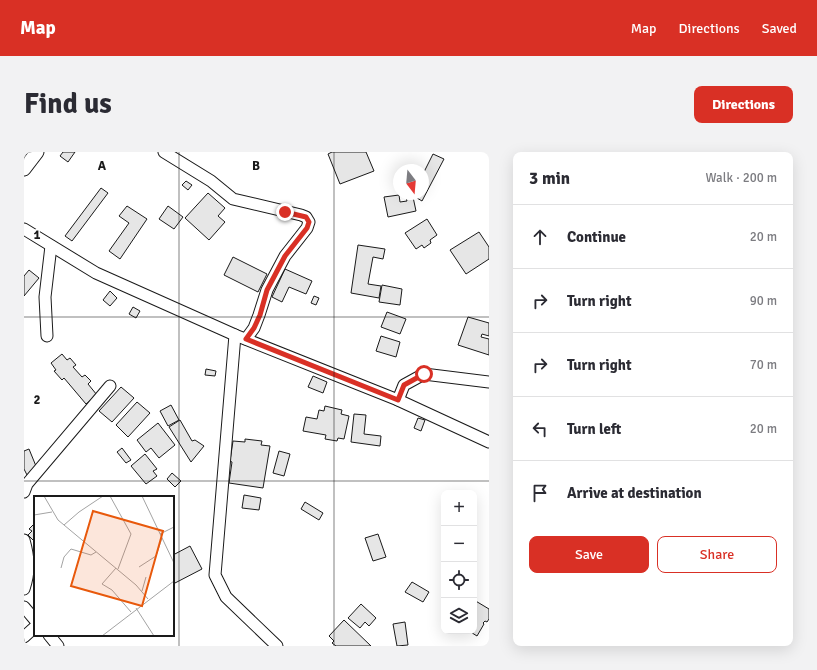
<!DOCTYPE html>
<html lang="en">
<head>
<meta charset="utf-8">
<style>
  :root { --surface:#fff; --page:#f2f2f3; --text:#2b2b33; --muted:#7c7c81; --line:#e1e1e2; --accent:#d93025 }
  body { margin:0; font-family:Signika,sans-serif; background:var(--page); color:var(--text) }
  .controls { position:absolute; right:12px; bottom:12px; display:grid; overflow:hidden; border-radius:8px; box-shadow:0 4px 16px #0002 }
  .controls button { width:36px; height:36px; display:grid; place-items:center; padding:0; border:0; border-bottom:1px solid var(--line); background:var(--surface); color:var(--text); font:20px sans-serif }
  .compass { position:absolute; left:369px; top:12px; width:36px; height:36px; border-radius:50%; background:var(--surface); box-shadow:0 4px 16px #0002; rotate:164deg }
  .stop { position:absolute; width:12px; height:12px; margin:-9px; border:3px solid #d93025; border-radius:50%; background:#fff }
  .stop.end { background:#d93025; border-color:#fff; box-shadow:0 1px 4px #0008 }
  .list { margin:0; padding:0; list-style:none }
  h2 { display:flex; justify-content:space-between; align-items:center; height:52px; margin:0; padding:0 16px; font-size:17px }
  h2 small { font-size:13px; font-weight:400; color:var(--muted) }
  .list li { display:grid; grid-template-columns:26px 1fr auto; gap:12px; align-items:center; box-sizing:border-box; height:64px; padding:0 16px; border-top:1px solid var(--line) }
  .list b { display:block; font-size:15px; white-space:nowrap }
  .list em { font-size:13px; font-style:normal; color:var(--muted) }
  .actions { display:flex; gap:8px; padding:12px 16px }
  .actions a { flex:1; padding:9px 0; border:1px solid var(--accent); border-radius:8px; text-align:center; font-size:14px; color:var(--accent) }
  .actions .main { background:var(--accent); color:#fff }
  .icon { flex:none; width:22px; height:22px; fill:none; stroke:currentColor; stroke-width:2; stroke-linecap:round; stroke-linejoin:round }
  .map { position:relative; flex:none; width:465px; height:494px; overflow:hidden; border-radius:8px }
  header { display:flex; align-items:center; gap:24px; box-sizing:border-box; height:56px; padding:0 20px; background:var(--accent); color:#fff }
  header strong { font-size:19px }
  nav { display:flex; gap:22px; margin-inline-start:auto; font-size:14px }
  .intro { display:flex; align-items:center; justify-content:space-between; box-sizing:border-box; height:96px; padding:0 24px }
  h1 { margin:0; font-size:28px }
  .button { padding:10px 18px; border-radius:8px; background:var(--accent); color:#fff; font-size:14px; font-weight:700 }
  main { display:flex; gap:24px; padding:0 24px }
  aside { flex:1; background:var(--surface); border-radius:8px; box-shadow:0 4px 16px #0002 }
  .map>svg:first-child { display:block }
  .building { fill:#e6e6e6; stroke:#1a1a1a }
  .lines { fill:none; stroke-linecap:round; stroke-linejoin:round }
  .minor-casing { stroke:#1a1a1a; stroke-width:13 }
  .tertiary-casing { stroke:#1a1a1a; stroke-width:15 }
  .minor { stroke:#fff; stroke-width:11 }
  .tertiary { stroke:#fff; stroke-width:13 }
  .route { stroke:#d93025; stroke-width:5 }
  .grid { fill:none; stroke:#1a1a1a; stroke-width:1; stroke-opacity:0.55 }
  .inset-road { fill:none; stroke:#a3a3a3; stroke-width:1 }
  .view { fill:#e8590c; fill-opacity:0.15; stroke:#e8590c; stroke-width:2 }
  .inset-edge { fill:none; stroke:#1a1a1a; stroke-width:2 }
  .grid-label { font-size:13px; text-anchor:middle; font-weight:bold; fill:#1a1a1a; stroke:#fff; stroke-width:3; stroke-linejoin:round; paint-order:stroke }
</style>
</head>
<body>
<header>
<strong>Map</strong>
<nav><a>Map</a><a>Directions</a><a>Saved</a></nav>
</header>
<div class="intro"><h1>Find us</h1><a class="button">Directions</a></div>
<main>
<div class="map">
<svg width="465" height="494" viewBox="0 0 465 494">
  <rect width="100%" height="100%" fill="#fff"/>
  <g class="building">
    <path d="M39,0H51L44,10L36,4Z"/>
    <path d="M308,0H342L350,19L316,32L304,2Z"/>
    <path d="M409,2L420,7L398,49L388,43L389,42H399V22Z"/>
    <path d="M162,29L168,33L164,38L158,33Z"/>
    <path d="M77,36L84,41L48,89L41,84Z"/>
    <path d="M184,41L201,56L194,64L201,70L185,88L161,66Z"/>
    <path d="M375,43L376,50L383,49L382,46L389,45L392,59L364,65L360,45Z"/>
    <path d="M103,54L123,67L96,107L85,99L105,71L95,64Z"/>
    <path d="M144,54L159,65L150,77L135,67Z"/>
    <path d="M403,67L413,83L406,88L407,91L400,96L398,93L392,97L381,81Z"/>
    <path d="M455,80L465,95V107L442,122L426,98Z"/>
    <path d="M334,93L361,97L359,107L349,105L344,132L357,134L355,146L327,141Z"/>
    <path d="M209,105L243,122L234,140L200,123Z"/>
    <path d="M261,117L288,129L282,142L265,135L258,150L248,145Z"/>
    <path d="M5,118L15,126L0,144V124Z"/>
    <path d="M358,133L378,137L376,153L355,150Z"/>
    <path d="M86,139L93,146L86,154L79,148Z"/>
    <path d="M290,144L295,146L292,153L287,151Z"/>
    <path d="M109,155L116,159L112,166L105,162Z"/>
    <path d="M363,160L382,167L376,182L357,175Z"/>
    <path d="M444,165L465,171V184L458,182L457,185L465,187V203L434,193Z"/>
    <path d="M357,184L376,190L372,205L352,199Z"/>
    <path d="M38,202L43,208L46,206L52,213L49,215L58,225L61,223L67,229L64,232L73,243L62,252L40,226L38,228L30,219L32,218L27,211Z"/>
    <path d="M182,217L192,219L191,224L181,223Z"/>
    <path d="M289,224L303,230L299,241L284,235Z"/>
    <path d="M97,235L110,246L88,270L75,259Z"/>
    <path d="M113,250L126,261L104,285L92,273Z"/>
    <path d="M147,253L155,268L144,274L136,259Z"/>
    <path d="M301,254L318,258L317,262L325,264L320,287L314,286L313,289L301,287L302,283L279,279L282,265L293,267L295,258L300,259Z"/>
    <path d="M330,262L342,263L340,282L357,284L356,294L327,290Z"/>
    <path d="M394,266L401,268L397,279L390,276Z"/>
    <path d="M156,268L168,289L171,288L180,294L167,310L145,275Z"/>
    <path d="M134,271L151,293L135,306L127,296L122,300L113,288Z"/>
    <path d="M221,287L238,289L237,293L246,294L239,336L205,331L208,310L206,309L209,289L221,290Z"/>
    <path d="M98,296L107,308L102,311L93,300Z"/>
    <path d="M5,297L14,319L3,323L0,317V299Z"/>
    <path d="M255,299L266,302L260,324L249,321Z"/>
    <path d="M121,302L133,317L129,319L133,324L122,332L107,314Z"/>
    <path d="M148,321L157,329L151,335L143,327Z"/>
    <path d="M220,343L237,346L235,358L218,356Z"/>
    <path d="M281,350L299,361L295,368L277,357Z"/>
    <path d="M11,371V390L4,383L8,379L5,377Z"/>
    <path d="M354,382L362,405L349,409L341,386Z"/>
    <path d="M166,394L178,417L151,431L149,428V403Z"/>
    <path d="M388,430L405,440L399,450L381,440Z"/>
    <path d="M450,448L465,457V467L463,470L461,469L459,471L460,472L453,484L445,479H450Z"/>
    <path d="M337,452L352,466L345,474L341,470L336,476L324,466Z"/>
    <path d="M320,468L347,494H312L308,491L310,489L305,484Z"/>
    <path d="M381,470L384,493L373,494L369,472Z"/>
  </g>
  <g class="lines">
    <g class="minor-casing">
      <g id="minor">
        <path d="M140,0L187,29L209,47L277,63L282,65L285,70L283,76L261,104L243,138L235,163L230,176L222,187"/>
        <path d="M0,77L72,121L211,183L374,248L465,290"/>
        <path d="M211,183L191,423L202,445L253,494"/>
        <path d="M23,184L21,145L27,94"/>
        <path d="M374,248L380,233L400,222L465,230"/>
        <path d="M0,340L3,332L86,234"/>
        <path d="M0,388C5,406 6,419 0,437"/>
        <path d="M0,455L11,468"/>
        <path d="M25,483L34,494"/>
        <path d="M0,485L11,475"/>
      </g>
    </g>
    <g class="tertiary-casing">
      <path id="tertiary" d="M0,17L13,0"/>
    </g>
    <use href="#minor" class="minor"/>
    <use href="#tertiary" class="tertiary"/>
  </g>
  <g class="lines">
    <path class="route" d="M261,60L282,65L285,70L283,76L261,104L243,138L236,163L230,176L222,187L374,248L380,233L400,222"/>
  </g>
  <path class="grid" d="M155,0V494M310,0V494M0,165H465M0,329H465"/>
  <g transform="translate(10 344)">
    <rect width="140" height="140" fill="#fff"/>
    <path class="inset-road" d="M10,0L24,24L102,89L114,103M76,0L97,38L84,73M108,0L140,67M0,19L18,16M30,29L45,16L69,0M126,38L140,31M105,71L122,60L128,42M27,72L30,61L37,53L57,59L62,56M82,72L68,88L78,94L97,116M108,95L112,81M102,112L120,140M68,140L140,85"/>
    <path class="view" d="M59,15L129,35L108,110L37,90Z"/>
    <rect width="140" height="140" class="inset-edge"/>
  </g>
  <g class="grid-label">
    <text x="78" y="18">A</text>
    <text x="232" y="18">B</text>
    <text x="13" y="87">1</text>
    <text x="13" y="252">2</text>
  </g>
</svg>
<div class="controls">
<button>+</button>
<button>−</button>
<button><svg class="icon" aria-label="locate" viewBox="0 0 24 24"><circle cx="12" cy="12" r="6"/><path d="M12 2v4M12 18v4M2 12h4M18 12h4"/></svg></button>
<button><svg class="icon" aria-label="layers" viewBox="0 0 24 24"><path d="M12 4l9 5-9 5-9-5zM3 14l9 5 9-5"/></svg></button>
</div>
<svg class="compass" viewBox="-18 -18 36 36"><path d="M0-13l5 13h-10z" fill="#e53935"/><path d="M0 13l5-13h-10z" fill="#7c7c81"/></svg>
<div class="stop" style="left:400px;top:222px"></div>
<div class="stop end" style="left:261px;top:60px"></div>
</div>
<aside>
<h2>3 min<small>Walk · 200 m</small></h2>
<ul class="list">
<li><svg class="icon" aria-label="ahead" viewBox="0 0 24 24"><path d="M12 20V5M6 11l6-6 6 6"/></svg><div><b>Continue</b></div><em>20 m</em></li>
<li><svg class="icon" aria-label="right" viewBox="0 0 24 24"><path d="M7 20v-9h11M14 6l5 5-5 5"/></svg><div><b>Turn right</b></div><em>90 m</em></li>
<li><svg class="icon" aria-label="right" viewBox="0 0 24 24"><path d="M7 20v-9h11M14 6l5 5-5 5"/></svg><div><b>Turn right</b></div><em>70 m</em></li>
<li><svg class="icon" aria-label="left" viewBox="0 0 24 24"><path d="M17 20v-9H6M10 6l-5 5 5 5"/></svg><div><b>Turn left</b></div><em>20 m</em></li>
<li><svg class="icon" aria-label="arrive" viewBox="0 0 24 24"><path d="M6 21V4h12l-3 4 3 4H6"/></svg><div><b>Arrive at destination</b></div></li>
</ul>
<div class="actions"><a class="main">Save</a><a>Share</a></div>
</aside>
</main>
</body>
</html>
